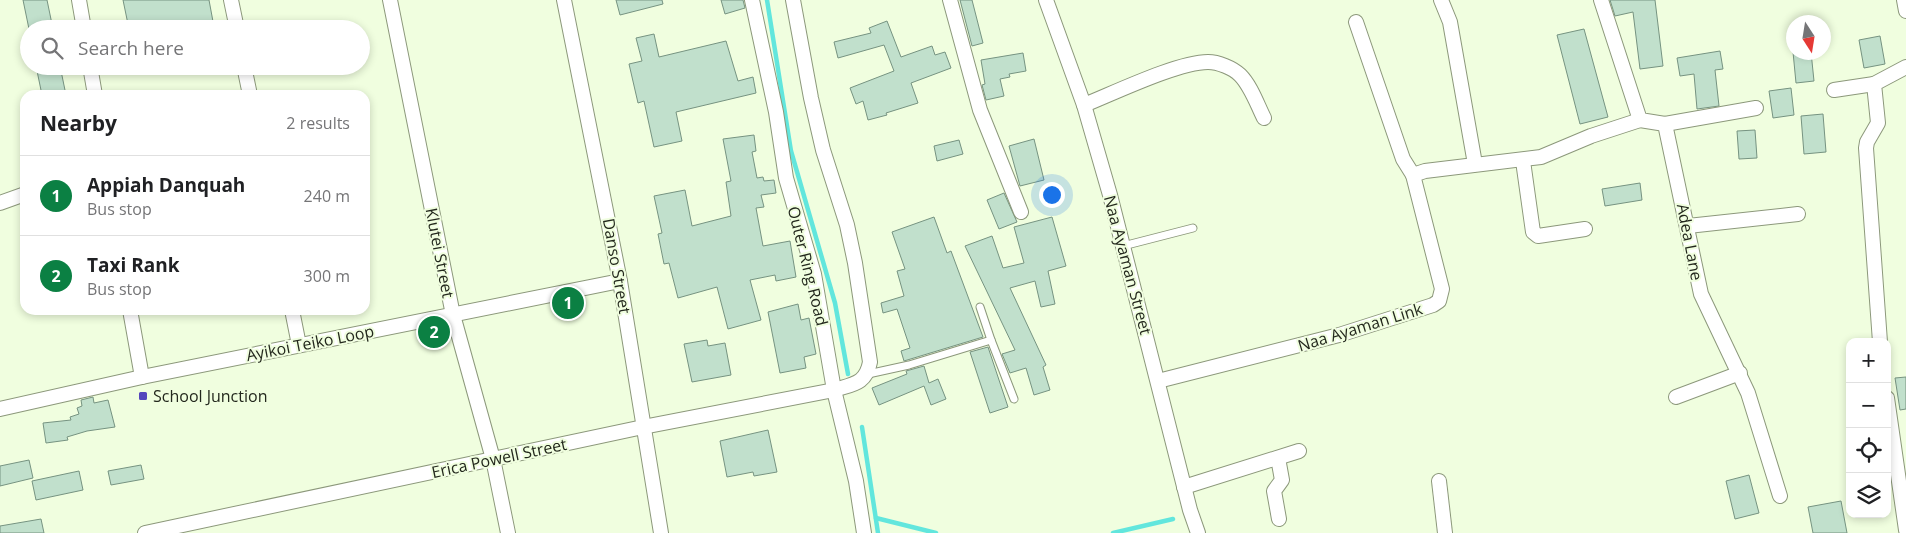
<!DOCTYPE html>
<html lang="en">
<head>
<meta charset="utf-8">
<style>
  :root { --surface:#fff; --page:#f2f2f2; --text:#202124; --muted:#757577; --line:#e0e0e0; --accent:#0b8043 }
  body { margin:0; font-family:"Open Sans",sans-serif; background:var(--page); color:var(--text) }
  .controls { position:absolute; right:15px; bottom:15px; display:grid; overflow:hidden; border-radius:10px; box-shadow:0 2px 8px #0003 }
  .controls button { width:45px; height:45px; display:grid; place-items:center; padding:0; border:0; border-bottom:1px solid var(--line); background:var(--surface); color:var(--text); font:25px sans-serif }
  .compass { position:absolute; left:1786px; top:15px; width:45px; height:45px; border-radius:50%; background:var(--surface); box-shadow:0 2px 8px #0003; rotate:168deg }
  .you { position:absolute; left:1051px; top:194px; width:18px; height:18px; margin:-12px; border:4px solid #fff; border-radius:50%; background:#1a73e8; box-shadow:0 0 0 8px #1a73e833 }
  .badge { display:grid; place-items:center; width:32px; height:32px; border-radius:50%; background:var(--accent); color:#fff; font-size:16px; font-weight:700 }
  .pin { position:absolute; translate:-50% -50%; border:2px solid #fff; box-shadow:0 1px 5px #0006 }
  .list { margin:0; padding:0; list-style:none }
  h2 { display:flex; justify-content:space-between; align-items:center; height:65px; margin:0; padding:0 20px; font-size:21px }
  h2 small { font-size:16px; font-weight:400; color:var(--muted) }
  .list li { display:grid; grid-template-columns:32px 1fr auto; gap:15px; align-items:center; box-sizing:border-box; height:80px; padding:0 20px; border-top:1px solid var(--line) }
  .list b { display:block; font-size:19px; white-space:nowrap }
  .list p { margin:0; font-size:16px; white-space:nowrap; color:var(--muted) }
  .list em { font-size:16px; font-style:normal; color:var(--muted) }
  .icon { flex:none; width:28px; height:28px; fill:none; stroke:currentColor; stroke-width:2; stroke-linecap:round; stroke-linejoin:round }
  .map { position:relative; flex:none; width:1906px; height:533px; overflow:hidden }
  .search { position:absolute; background:var(--surface); box-shadow:0 2px 8px #0003; left:20px; top:20px; width:350px; height:55px; display:flex; align-items:center; gap:12px; box-sizing:border-box; padding:0 18px; border-radius:28px; color:var(--muted); font-size:19px }
  .panel { position:absolute; background:var(--surface); box-shadow:0 2px 8px #0003; left:20px; top:90px; width:350px; height:225px; border-radius:15px }
  .map>svg:first-child { display:block }
  .lines { fill:none; stroke-linecap:round; stroke-linejoin:round }
  .stream { stroke:#62e6dd; stroke-width:4.5 }
  .building { fill:#c1e0cc; stroke:#769381 }
  .lane-casing { stroke:#8c987b; stroke-width:9 }
  .street-casing { stroke:#8c987b; stroke-width:16 }
  .lane { stroke:#fff; stroke-width:7 }
  .street { stroke:#fff; stroke-width:14 }
  .poi-dot { fill:#5446bd; stroke:#f0fedf; stroke-width:2 }
  .labels { text-anchor:middle; stroke-width:4; stroke-linejoin:round; paint-order:stroke }
  .street-label { font-size:16px; fill:#23281d; stroke:#f0fedf }
  .poi-label { font-size:16px; fill:#23281d; stroke:#f0fedf; text-anchor:start }
</style>
</head>
<body>
<div class="map">
<svg width="1906" height="533" viewBox="0 0 1906 533">
  <rect width="100%" height="100%" fill="#f0fedf"/>
  <g class="lines">
    <g class="stream">
      <path d="M767,0L791,151L835,303L848,374"/>
      <path d="M862,427L878,533"/>
      <path d="M876,518L936,533"/>
      <path d="M1113,533L1173,519"/>
    </g>
  </g>
  <g class="building">
    <path d="M23,0H47L53,29H29Z"/>
    <path d="M123,0H209L214,27L129,29Z"/>
    <path d="M616,0H662L663,4L620,15Z"/>
    <path d="M721,0H743L745,8L725,14Z"/>
    <path d="M960,0H972L983,43L972,46Z"/>
    <path d="M1610,0H1655L1663,66L1640,69L1633,12L1615,16Z"/>
    <path d="M887,21L901,57L932,46L935,55L945,52L951,68L911,83L918,103L886,113L887,115L868,120L863,101L856,104L850,88L894,71L884,45L838,58L834,42L871,33L869,28Z"/>
    <path d="M1584,29L1608,117L1580,124L1557,35Z"/>
    <path d="M654,34L659,57L726,41L738,81L753,77L756,93L676,112L682,141L654,147L644,101L638,103L629,64L642,61L636,38Z"/>
    <path d="M1880,36L1885,64L1864,68L1859,40Z"/>
    <path d="M1720,51L1723,69L1715,70L1719,106L1697,109L1694,74L1680,76L1677,58Z"/>
    <path d="M1793,52H1811L1814,81L1796,83Z"/>
    <path d="M1023,53L1026,71L1009,74L1010,77L1000,79L1004,96L986,100L982,85L985,84L981,60Z"/>
    <path d="M36,66H60L66,95H42Z"/>
    <path d="M1791,88L1794,115L1773,118L1769,91Z"/>
    <path d="M1823,114L1826,152L1804,154L1801,116Z"/>
    <path d="M1755,130L1757,158L1739,159L1737,131Z"/>
    <path d="M754,135L756,151L752,152L757,178L763,177L764,181L774,180L776,193L761,195L764,207L756,208L763,246L790,241L796,277L776,281L775,275L750,280L761,320L728,329L717,287L678,298L669,263L664,264L658,234L662,233L654,196L685,190L692,226L731,216L726,182L731,181L723,139Z"/>
    <path d="M1034,139L1044,180L1020,186L1009,146Z"/>
    <path d="M959,140L963,154L937,161L934,146Z"/>
    <path d="M1640,183L1642,200L1605,206L1602,189Z"/>
    <path d="M1004,193L1017,222L999,229L987,200Z"/>
    <path d="M934,217L947,253L951,251L983,337L904,361L901,351L910,348L897,309L883,313L881,303L904,296L897,271L905,269L892,232Z"/>
    <path d="M1052,217L1066,266L1048,271L1055,304L1041,307L1035,281L1010,288L1046,365L1043,367L1050,390L1034,395L1026,368L1010,373L1002,354L1015,350L965,246L992,236L1003,268L1024,263L1014,227Z"/>
    <path d="M798,304L801,320L809,318L816,354L804,357L806,368L780,373L768,312Z"/>
    <path d="M707,340L708,346L725,343L731,375L692,382L684,344Z"/>
    <path d="M988,347L1008,407L990,413L970,352Z"/>
    <path d="M924,366L929,383L938,379L946,399L931,405L924,386L879,405L872,388L907,374L906,371Z"/>
    <path d="M1906,377V409L1900,410L1895,378Z"/>
    <path d="M93,397L94,403L108,400L115,427L87,431L67,437L68,440L46,443L43,423L71,420L70,417L79,414L77,408L82,406L81,400Z"/>
    <path d="M768,430L777,472L754,476L753,472L727,477L720,441Z"/>
    <path d="M29,460L33,478L0,486V466Z"/>
    <path d="M141,465L144,479L111,485L108,471Z"/>
    <path d="M79,471L83,490L36,500L32,481Z"/>
    <path d="M1749,475L1759,513L1735,519L1726,481Z"/>
    <path d="M1841,501L1847,533H1813L1808,507Z"/>
    <path d="M41,519L44,533H0V526Z"/>
  </g>
  <g class="lines">
    <g class="lane-casing">
      <g id="lane">
        <path d="M1123,246L1193,228"/>
        <path d="M980,307L991,340"/>
        <path d="M868,374L909,365L991,340L1014,399"/>
      </g>
    </g>
    <g class="street-casing">
      <g id="street">
        <path d="M79,0L84,29"/>
        <path d="M231,0L237,29"/>
        <path d="M390,0L453,315L493,459L508,533"/>
        <path d="M564,0L620,281L661,533"/>
        <path d="M752,0L776,112L786,178L814,274L834,390L856,481L864,533"/>
        <path d="M950,0L980,110L1021,212"/>
        <path d="M1046,0L1084,105L1110,195L1190,510L1198,533"/>
        <path d="M1441,0L1450,22L1475,164"/>
        <path d="M1601,0L1640,120L1665,124L1701,294L1748,393L1780,496"/>
        <path d="M1904,0L1906,11"/>
        <path d="M1356,22L1403,159L1413,175"/>
        <path d="M90,66L95,95"/>
        <path d="M244,66L250,95"/>
        <path d="M1834,90L1874,84"/>
        <path d="M1084,105C1114,93 1178,62 1208,62C1218,62 1233,68 1240,75C1251,86 1257,104 1264,118"/>
        <path d="M1665,124L1756,108"/>
        <path d="M1523,161L1533,232L1538,236L1585,229"/>
        <path d="M0,203L25,194"/>
        <path d="M1688,226L1798,214"/>
        <path d="M130,310L142,377"/>
        <path d="M292,310L299,345"/>
        <path d="M1880,342L1866,148L1867,142L1878,123L1874,84L1906,67"/>
        <path d="M1158,381L1339,335L1433,305L1439,301L1442,289L1413,175L1425,171L1541,157L1591,136L1640,120"/>
        <path d="M1676,397L1740,373"/>
        <path d="M1887,398L1906,530"/>
        <path d="M0,409L142,377L620,281"/>
        <path d="M1278,458L1282,480L1274,491L1279,519"/>
        <path d="M1439,481L1445,533"/>
        <path d="M1184,487L1299,451"/>
        <path d="M145,533L643,427L834,390C853,384 866,384 870,362L855,263L847,225L823,150L811,98L793,0"/>
      </g>
    </g>
    <use href="#lane" class="lane"/>
    <use href="#street" class="street"/>
  </g>
  <rect class="poi-dot" x="138" y="391" width="10" height="10" rx="2.5"/>
  <g class="labels">
    <g class="street-label">
      <text transform="translate(1690 242) rotate(79)" y="6">Adea Lane</text>
      <text transform="translate(440 253) rotate(79)" y="6">Klutei Street</text>
      <text transform="translate(1128 265) rotate(75)" y="6">Naa Ayaman Street</text>
      <text transform="translate(617 266) rotate(80)" y="6">Danso Street</text>
      <text transform="translate(808 266) rotate(76)" y="6">Outer Ring Road</text>
      <text transform="translate(1360 327) rotate(-17)" y="6">Naa Ayaman Link</text>
      <text transform="translate(310 343) rotate(-11)" y="6">Ayikoi Teiko Loop</text>
      <text transform="translate(499 458) rotate(-12)" y="6">Erica Powell Street</text>
    </g>
    <g class="poi-label">
      <text x="153" y="402">School Junction</text>
    </g>
  </g>
</svg>
<div class="controls">
<button>+</button>
<button>−</button>
<button><svg class="icon" aria-label="locate" viewBox="0 0 24 24"><circle cx="12" cy="12" r="6"/><path d="M12 2v4M12 18v4M2 12h4M18 12h4"/></svg></button>
<button><svg class="icon" aria-label="layers" viewBox="0 0 24 24"><path d="M12 4l9 5-9 5-9-5zM3 14l9 5 9-5"/></svg></button>
</div>
<svg class="compass" viewBox="-18 -18 36 36"><path d="M0-13l5 13h-10z" fill="#e53935"/><path d="M0 13l5-13h-10z" fill="#757577"/></svg>
<div class="you"></div>
<div class="pin badge" style="left:568px;top:303px">1</div>
<div class="pin badge" style="left:434px;top:332px">2</div>
<div class="search"><svg class="icon" aria-label="search" viewBox="0 0 24 24"><circle cx="10" cy="10" r="6"/><path d="M15 15l6 6"/></svg>Search here</div>
<section class="panel">
<h2>Nearby<small>2 results</small></h2>
<ul class="list">
<li><span class="badge">1</span><div><b>Appiah Danquah</b><p>Bus stop</p></div><em>240 m</em></li>
<li><span class="badge">2</span><div><b>Taxi Rank</b><p>Bus stop</p></div><em>300 m</em></li>
</ul>
</section>
</div>
</body>
</html>
